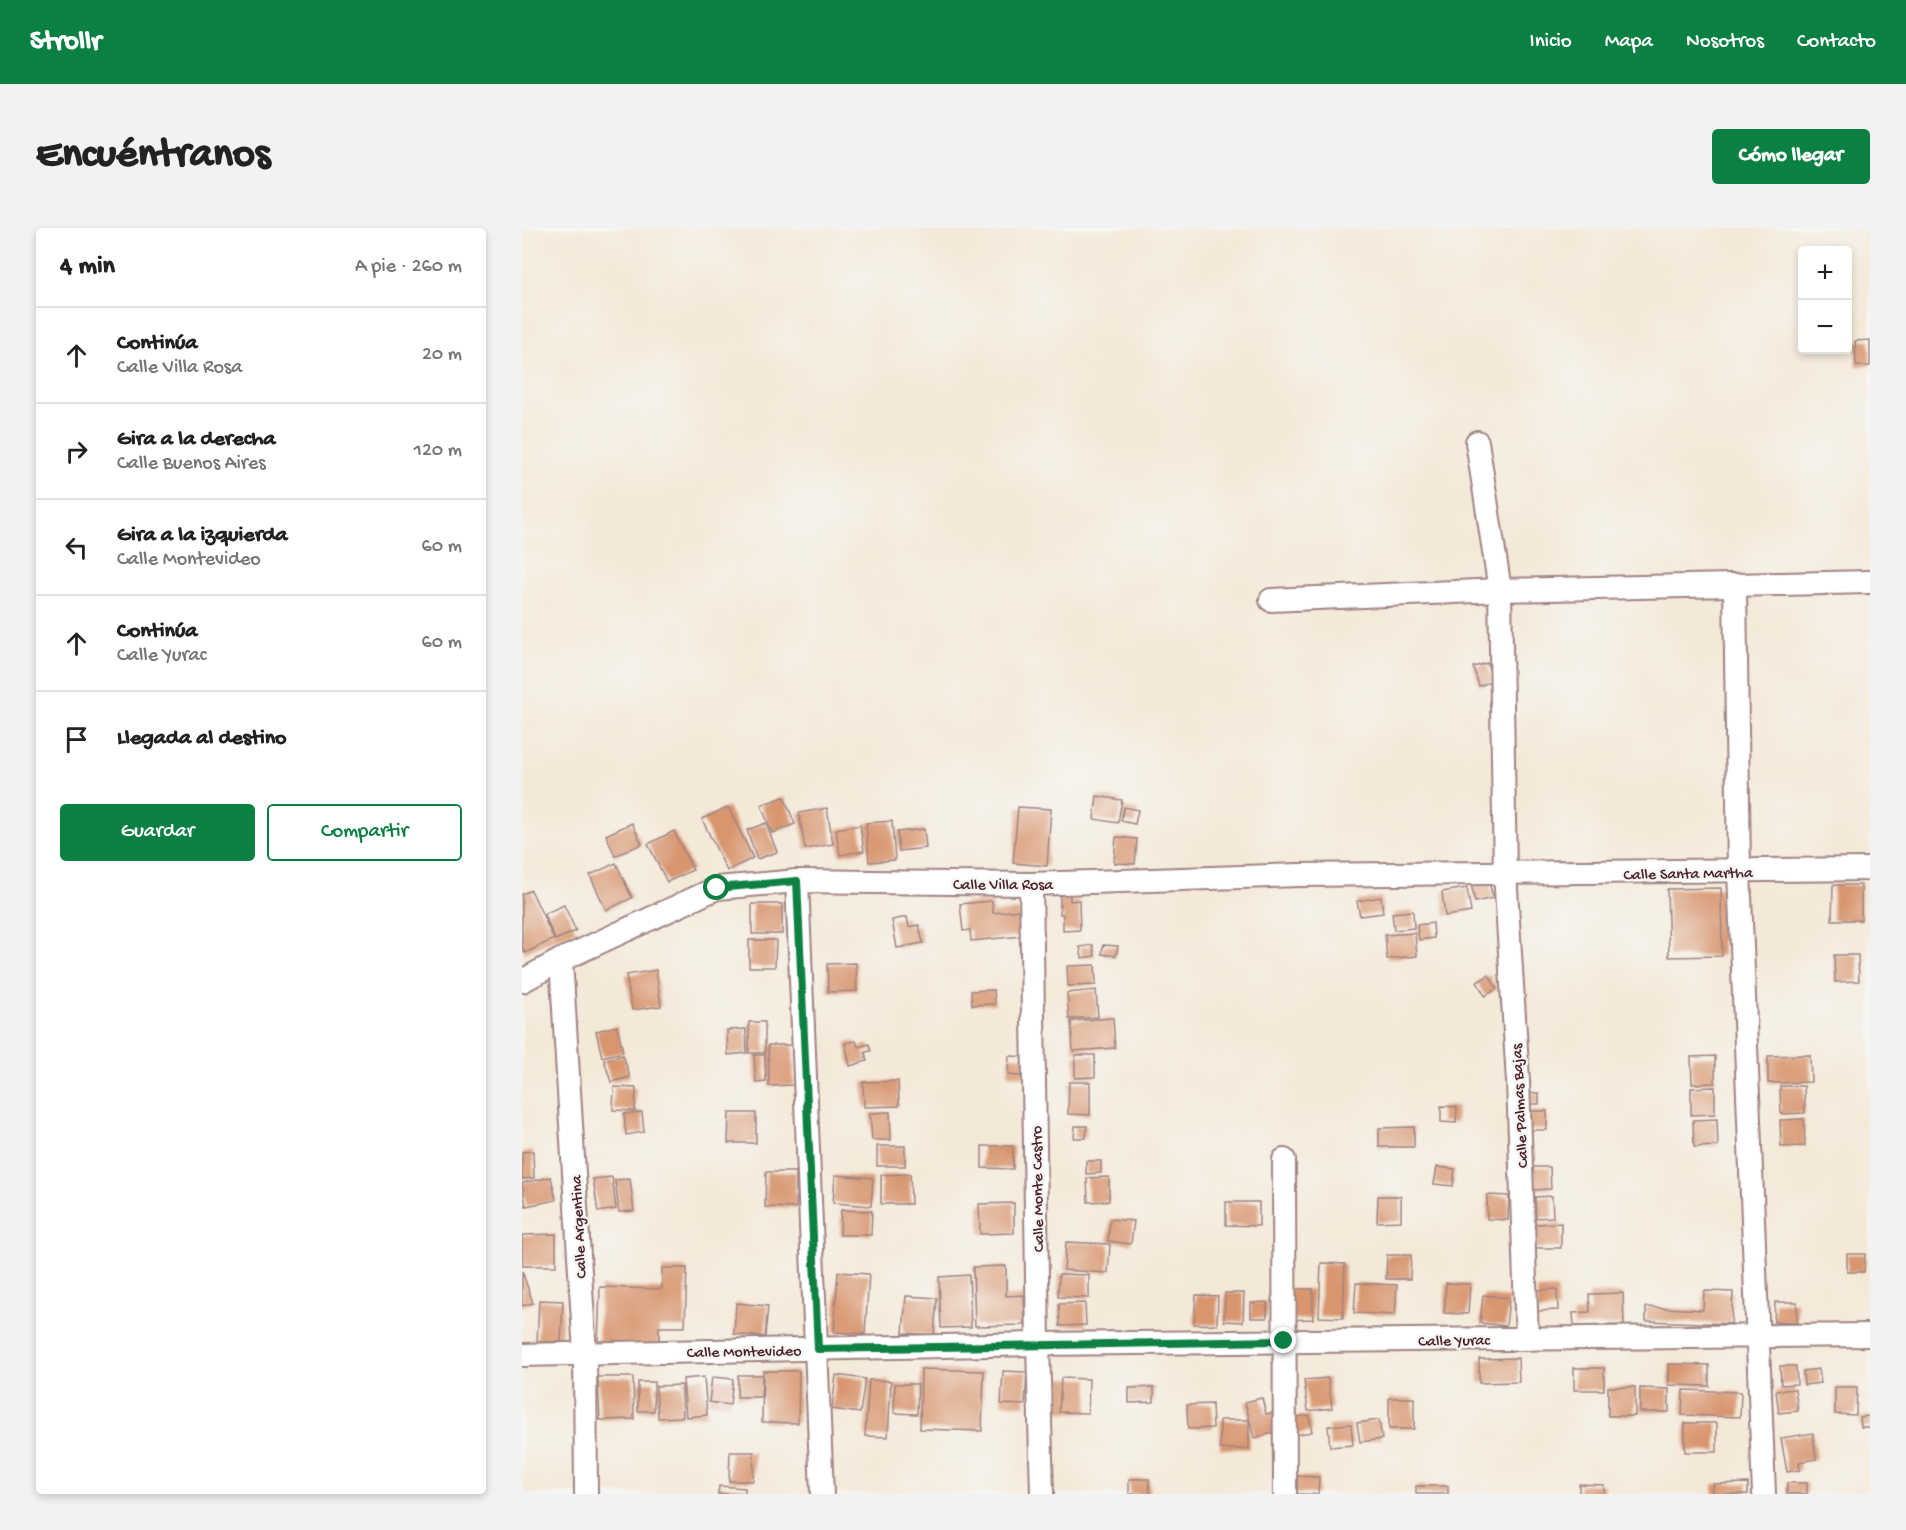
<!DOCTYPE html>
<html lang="es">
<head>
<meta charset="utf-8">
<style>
  :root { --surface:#fff; --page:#f2f2f2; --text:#222; --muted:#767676; --line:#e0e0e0; --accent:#0b8043 }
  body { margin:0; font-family:"Gochi Hand",sans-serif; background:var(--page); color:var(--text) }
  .controls { position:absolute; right:18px; top:18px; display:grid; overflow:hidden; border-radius:6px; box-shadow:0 3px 9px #0003 }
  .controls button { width:54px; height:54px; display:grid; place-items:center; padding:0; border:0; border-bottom:2px solid var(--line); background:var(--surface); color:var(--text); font:30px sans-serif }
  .stop { position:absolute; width:18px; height:18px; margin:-14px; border:4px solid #0b8043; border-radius:50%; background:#fff }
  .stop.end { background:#0b8043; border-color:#fff; box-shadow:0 2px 6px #0008 }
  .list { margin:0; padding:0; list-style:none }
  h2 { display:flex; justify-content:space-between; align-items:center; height:78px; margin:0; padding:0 24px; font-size:26px }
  h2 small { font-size:20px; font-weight:400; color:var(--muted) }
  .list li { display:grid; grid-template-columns:39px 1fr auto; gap:18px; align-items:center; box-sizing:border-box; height:96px; padding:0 24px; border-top:2px solid var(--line) }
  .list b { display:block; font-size:22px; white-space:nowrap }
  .list p { margin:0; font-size:20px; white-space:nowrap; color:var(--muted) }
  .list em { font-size:20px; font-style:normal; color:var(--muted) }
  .actions { display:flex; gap:12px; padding:18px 24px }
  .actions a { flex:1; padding:14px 0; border:2px solid var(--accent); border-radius:6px; text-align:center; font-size:21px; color:var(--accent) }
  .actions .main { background:var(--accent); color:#fff }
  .icon { flex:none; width:33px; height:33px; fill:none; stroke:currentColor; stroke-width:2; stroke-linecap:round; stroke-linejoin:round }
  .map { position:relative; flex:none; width:1348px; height:1266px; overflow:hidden; border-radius:6px }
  header { display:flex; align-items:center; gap:36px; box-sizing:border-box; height:84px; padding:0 30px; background:var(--accent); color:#fff }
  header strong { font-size:28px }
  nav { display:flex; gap:33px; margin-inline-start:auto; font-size:21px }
  .intro { display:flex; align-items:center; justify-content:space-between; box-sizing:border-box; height:144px; padding:0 36px }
  h1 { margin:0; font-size:42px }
  .button { padding:15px 27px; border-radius:6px; background:var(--accent); color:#fff; font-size:21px; font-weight:700 }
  main { display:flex; gap:36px; padding:0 36px }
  aside { flex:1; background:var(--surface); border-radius:6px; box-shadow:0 3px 9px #0003 }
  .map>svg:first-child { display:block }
  .building { fill:#d8956e }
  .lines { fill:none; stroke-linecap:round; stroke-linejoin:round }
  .minor-casing { stroke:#9f8482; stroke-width:26 }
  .minor { stroke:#fff; stroke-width:22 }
  .route { stroke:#0b8043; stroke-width:8 }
  .labels { text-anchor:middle; stroke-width:5; stroke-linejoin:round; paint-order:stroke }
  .street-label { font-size:16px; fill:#4a1f2b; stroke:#f6f6f2 }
</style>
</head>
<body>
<header>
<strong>Strollr</strong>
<nav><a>Inicio</a><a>Mapa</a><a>Nosotros</a><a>Contacto</a></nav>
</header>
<div class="intro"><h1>Encuéntranos</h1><a class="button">Cómo llegar</a></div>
<main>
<aside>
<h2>4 min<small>A pie · 260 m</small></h2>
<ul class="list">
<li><svg class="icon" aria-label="ahead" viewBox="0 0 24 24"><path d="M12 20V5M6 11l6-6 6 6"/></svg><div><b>Continúa</b><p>Calle Villa Rosa</p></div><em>20 m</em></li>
<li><svg class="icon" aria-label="right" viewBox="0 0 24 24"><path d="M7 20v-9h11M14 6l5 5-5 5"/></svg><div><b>Gira a la derecha</b><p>Calle Buenos Aires</p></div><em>120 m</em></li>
<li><svg class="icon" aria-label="left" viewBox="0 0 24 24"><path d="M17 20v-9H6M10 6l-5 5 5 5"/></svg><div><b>Gira a la izquierda</b><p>Calle Montevideo</p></div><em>60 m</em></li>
<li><svg class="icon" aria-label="ahead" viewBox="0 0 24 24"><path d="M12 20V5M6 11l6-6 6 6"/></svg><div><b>Continúa</b><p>Calle Yurac</p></div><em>60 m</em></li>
<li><svg class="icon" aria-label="arrive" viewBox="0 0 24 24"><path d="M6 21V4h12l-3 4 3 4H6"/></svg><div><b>Llegada al destino</b></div></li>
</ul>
<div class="actions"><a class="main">Guardar</a><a>Compartir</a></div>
</aside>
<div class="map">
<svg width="1348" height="1266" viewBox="0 0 1348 1266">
  <rect width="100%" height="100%" fill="#f6f6f2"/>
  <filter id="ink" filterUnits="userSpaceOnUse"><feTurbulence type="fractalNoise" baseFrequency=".0167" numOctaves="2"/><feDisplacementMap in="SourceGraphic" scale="12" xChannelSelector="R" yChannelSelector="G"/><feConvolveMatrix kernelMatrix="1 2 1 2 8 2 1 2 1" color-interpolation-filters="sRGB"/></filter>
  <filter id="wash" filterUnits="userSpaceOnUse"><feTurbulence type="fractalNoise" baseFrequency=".008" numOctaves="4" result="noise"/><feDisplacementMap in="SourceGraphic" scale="24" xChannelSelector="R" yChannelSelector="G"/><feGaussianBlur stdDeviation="1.35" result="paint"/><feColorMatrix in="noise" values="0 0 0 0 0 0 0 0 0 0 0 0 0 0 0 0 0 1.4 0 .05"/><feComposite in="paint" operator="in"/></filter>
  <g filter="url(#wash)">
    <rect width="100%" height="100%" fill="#f4e9d8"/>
    <g id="blocks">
      <g class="building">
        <path d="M1348,112V138H1334L1333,113Z"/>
        <path d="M965,435L971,453L957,458L951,439Z"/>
        <path d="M575,568L600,572L596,595L572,591Z"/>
        <path d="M262,569L273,596L250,605L239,577Z"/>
        <path d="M206,579L231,630L205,643L180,591Z"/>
        <path d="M496,579L529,581L525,638L491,635Z"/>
        <path d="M602,579L616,582L613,596L599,593Z"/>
        <path d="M305,580L311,616L283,621L277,585Z"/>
        <path d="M370,593L373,632L347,634L344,595Z"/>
        <path d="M110,595L120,616L93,628L84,607Z"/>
        <path d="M244,595L255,624L235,631L225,602Z"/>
        <path d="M338,597L342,623L318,627L314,601Z"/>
        <path d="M402,601L404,620L377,623L375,604Z"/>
        <path d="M152,603L171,642L145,654L126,616Z"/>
        <path d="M594,609L615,611L613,636L592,635Z"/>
        <path d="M94,635L110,670L84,682L68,647Z"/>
        <path d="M967,653L971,670L953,674L949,656Z"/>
        <path d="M1311,657H1339V692H1310Z"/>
        <path d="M945,660L949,684L923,688L920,664Z"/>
        <path d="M1199,660L1200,728L1147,729L1145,661Z"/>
        <path d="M9,662L32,711L3,725L0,718V666Z"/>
        <path d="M538,666H548V673L557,672L558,702L541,703V686H538Z"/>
        <path d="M859,669L861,685L838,688L835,673Z"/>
        <path d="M470,673L471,685L497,682L500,708L449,713L448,702L441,703L438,676Z"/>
        <rect x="230" y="676" width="30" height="30"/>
        <path d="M42,677L54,703L33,712L22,686Z"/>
        <path d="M891,683L892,700L872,702L870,685Z"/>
        <path d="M385,689L387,699L397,697L401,715L375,720L370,692Z"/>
        <path d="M911,695L912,710L897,712L895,697Z"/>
        <path d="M893,705L895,728L865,731L863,707Z"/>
        <path d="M227,712H254L253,739H227Z"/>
        <path d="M571,717L573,728L560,730L558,719Z"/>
        <path d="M581,717L596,718L594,728L580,726Z"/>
        <path d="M1312,727H1336L1337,753L1313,754Z"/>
        <path d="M334,735L335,763L306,764L305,736Z"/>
        <path d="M573,737L574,757L546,758L545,738Z"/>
        <path d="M134,742L139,778L110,782L104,747Z"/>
        <path d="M967,747L975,761L963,768L955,754Z"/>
        <path d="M472,762L473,776L450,777L449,763Z"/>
        <path d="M574,762L576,789L547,791L545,765Z"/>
        <path d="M591,790L593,820L551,823L549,793Z"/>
        <rect x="227" y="794" width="16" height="31"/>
        <path d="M95,798L101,824L80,829L74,803Z"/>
        <path d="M224,801L225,825L206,827L205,802Z"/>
        <path d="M334,813L336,819L347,816L349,823L343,824L345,833L328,838L323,815Z"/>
        <path d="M246,817H271L272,857L247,858Z"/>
        <path d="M101,827L108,849L89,854L82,832Z"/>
        <path d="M232,827H243L244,854L234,855Z"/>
        <path d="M553,827H573V849L553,850Z"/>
        <path d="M1288,827L1289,854L1246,855V828Z"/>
        <path d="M487,828L508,829L507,849L486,847Z"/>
        <path d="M1193,828V855L1170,856L1169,829Z"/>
        <path d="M376,853L377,878L342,879L341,854Z"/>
        <path d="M547,854H568V887L546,886Z"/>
        <path d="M1258,858H1282L1283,885L1259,886Z"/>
        <path d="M92,859L114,860L113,883L91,882Z"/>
        <path d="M1193,859V886L1169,887V860Z"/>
        <rect x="1006" y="865" width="11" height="11"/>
        <path d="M919,878L935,879L934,895L919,894Z"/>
        <rect x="1005" y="883" width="20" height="19"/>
        <path d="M120,884L122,904L104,907L102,886Z"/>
        <path d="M368,884L369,912H350L348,885Z"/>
        <path d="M207,885H234V915H206Z"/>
        <path d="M1195,891L1196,918L1172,919L1171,892Z"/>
        <path d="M1282,891L1283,918L1259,919L1258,892Z"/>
        <path d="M553,898H565L564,910H552Z"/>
        <path d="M892,899V919H857V900Z"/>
        <rect x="355" y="918" width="28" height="20"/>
        <path d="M460,918H491V941L460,940Z"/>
        <path d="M11,923L12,950L0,951V924Z"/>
        <path d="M564,933H579V945L564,946Z"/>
        <path d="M915,939L933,941L931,958L912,956Z"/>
        <path d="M1011,939H1028L1029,961L1011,962Z"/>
        <path d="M244,944H274V980L243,979Z"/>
        <path d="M388,946L389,976H359V947Z"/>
        <path d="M313,947L351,950L349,978L311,975Z"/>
        <path d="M29,949L34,972L4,978L0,955Z"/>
        <path d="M90,949L94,981L76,984L71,951Z"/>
        <path d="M587,949V973L566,974L565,950Z"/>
        <path d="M108,951L112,983L97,984L93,952Z"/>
        <path d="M965,967L987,968L986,992L965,991Z"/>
        <path d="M856,968H879V993L855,994Z"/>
        <path d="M1030,968L1031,989L1014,990L1013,969Z"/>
        <path d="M704,974H737V998L704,997Z"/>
        <path d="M492,975V1005L458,1006L457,976Z"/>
        <path d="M319,982L350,983L349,1007H318Z"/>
        <path d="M588,991L612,993L609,1016L586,1013Z"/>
        <path d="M1039,995V1020H1013V996Z"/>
        <path d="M34,1006V1038H0V1007Z"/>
        <path d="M544,1014L588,1016L586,1045L542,1042Z"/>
        <path d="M1325,1026H1343L1342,1044H1325Z"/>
        <path d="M865,1027H889L888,1051H864Z"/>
        <path d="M799,1035L823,1036L821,1090L797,1089Z"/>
        <path d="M484,1038V1068L502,1067L503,1097L453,1098L451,1039Z"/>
        <path d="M140,1040H165L163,1099H137V1119L76,1118L78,1059L140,1061Z"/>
        <path d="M0,1043L11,1075L0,1078Z"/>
        <path d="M316,1044L347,1046L343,1106L312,1104Z"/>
        <path d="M537,1046L567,1047V1070L536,1069Z"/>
        <path d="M447,1047L449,1099L419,1100L417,1049Z"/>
        <path d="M834,1055L875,1057L873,1087L832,1085Z"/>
        <path d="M924,1055L948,1056L946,1086L922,1085Z"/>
        <path d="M764,1061H791V1091L764,1092Z"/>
        <path d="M1035,1061L1036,1082L1016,1083L1015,1062Z"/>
        <path d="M1182,1063L1211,1064L1209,1096L1124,1093V1079L1181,1082Z"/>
        <path d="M703,1065H722L721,1094L702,1093Z"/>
        <path d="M1101,1065L1102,1097L1052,1098L1051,1085L1068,1084L1067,1066Z"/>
        <path d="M674,1067L696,1068L695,1097L672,1096Z"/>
        <path d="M961,1067L987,1070L984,1098L958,1095Z"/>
        <path d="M384,1068L415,1070L412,1107L381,1105Z"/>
        <path d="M17,1072L41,1073L39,1114H15Z"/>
        <path d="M745,1074V1090H729V1075Z"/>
        <path d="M1253,1074H1275V1095L1252,1094Z"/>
        <path d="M214,1075L246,1078L243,1109L212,1106Z"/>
        <path d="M563,1075L564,1097L538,1098L537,1076Z"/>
        <path d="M996,1130L997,1154L957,1155V1131Z"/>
        <path d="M1147,1136L1187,1137V1158L1147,1157Z"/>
        <path d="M1258,1138H1274L1275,1156L1259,1157Z"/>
        <rect x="1052" y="1140" width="30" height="22"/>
        <path d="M399,1141L462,1143L460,1203L398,1201Z"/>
        <path d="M1297,1141L1299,1155L1282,1157L1281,1143Z"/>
        <path d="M241,1143H277L276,1195L240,1194Z"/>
        <path d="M481,1143L505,1144L503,1177L479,1176Z"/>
        <path d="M216,1147H240L239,1169H215Z"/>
        <path d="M314,1147L343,1151L338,1185L310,1181Z"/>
        <path d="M76,1149H111L112,1191L78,1192Z"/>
        <path d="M182,1149L185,1187L164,1189L161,1151Z"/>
        <path d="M190,1149L211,1151L208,1177L187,1174Z"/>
        <path d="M539,1150L567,1151L566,1185L537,1184Z"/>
        <path d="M806,1150L810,1180L786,1183L782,1152Z"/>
        <path d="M347,1152L369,1153L366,1209L343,1208Z"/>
        <rect x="116" y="1154" width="16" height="29"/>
        <path d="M373,1156H396L395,1186L372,1185Z"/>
        <path d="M160,1157L161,1189L136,1190L134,1158Z"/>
        <path d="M632,1159V1174L607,1175V1160Z"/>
        <rect x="1086" y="1159" width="27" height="29"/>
        <path d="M1313,1159H1335L1334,1187L1313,1186Z"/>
        <path d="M1118,1160L1147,1161V1184H1118Z"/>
        <path d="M1273,1161L1276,1183L1257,1185L1254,1163Z"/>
        <path d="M1161,1162L1219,1164L1218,1189L1160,1187Z"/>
        <path d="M740,1170L744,1186L753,1184L758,1203L732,1210L723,1174Z"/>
        <rect x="867" y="1170" width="25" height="31"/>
        <path d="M690,1176L691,1200L666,1201L665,1177Z"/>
        <path d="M787,1187L790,1204L771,1207L768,1190Z"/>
        <path d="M1348,1188V1199H1339L1338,1189Z"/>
        <rect x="698" y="1192" width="29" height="29"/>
        <path d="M857,1192L860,1211L838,1214L835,1195Z"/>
        <rect x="1163" y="1195" width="32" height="29"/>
        <path d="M829,1196L831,1217L808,1219L806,1198Z"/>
        <path d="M1291,1205L1294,1231L1277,1234L1278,1242L1265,1244L1259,1210Z"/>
        <path d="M208,1224H232L231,1253H207Z"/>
        <path d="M773,1248L797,1249L796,1266H772Z"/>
        <path d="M607,1251H627L628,1266H607Z"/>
        <path d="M1226,1255V1266H1191V1256Z"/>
        <rect x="1265" y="1255" width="20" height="11"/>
        <path d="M1057,1256L1082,1257V1266H1057Z"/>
        <path d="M197,1258L223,1260V1266H196Z"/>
        <rect x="894" y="1258" width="32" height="8"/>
      </g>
    </g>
  </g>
  <g filter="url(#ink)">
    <use href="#blocks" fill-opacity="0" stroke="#9f8482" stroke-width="1.5"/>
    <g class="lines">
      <g class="minor-casing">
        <g id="minor">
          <path d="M955,214L978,362L983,645L996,853L1005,1111"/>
          <path d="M1213,358L1217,643L1242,1266"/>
          <path d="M749,372L978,362L1348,354"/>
          <path d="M275,653L300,1266"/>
          <path d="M509,656L516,1116L520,1266"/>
          <path d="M39,732L63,1126L64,1266"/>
          <path d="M0,753L39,732L195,660L275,653L509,656L776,647L1348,641"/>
          <path d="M762,932L763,1266"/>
          <path d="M0,1127L516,1116L1348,1107"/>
        </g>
      </g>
      <use href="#minor" class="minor"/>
    </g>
  </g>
  <g class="lines" filter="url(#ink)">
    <path class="route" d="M195,660L275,653L296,1121L762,1113"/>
  </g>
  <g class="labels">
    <g class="street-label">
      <text transform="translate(1166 644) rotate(-1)" y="6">Calle Santa Martha</text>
      <text x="481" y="661">Calle Villa Rosa</text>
      <text transform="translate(996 878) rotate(-93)" y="6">Calle Palmas Bajas</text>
      <text transform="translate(514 961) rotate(-91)" y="6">Calle Monte Castro</text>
      <text transform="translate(55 999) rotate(-93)" y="6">Calle Argentina</text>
      <text transform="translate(932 1111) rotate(-1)" y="6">Calle Yurac</text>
      <text transform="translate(222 1122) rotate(-1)" y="6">Calle Montevideo</text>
    </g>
  </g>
</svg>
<div class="controls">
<button>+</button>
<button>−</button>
</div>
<div class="stop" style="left:195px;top:660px"></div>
<div class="stop end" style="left:762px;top:1113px"></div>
</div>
</main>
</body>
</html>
